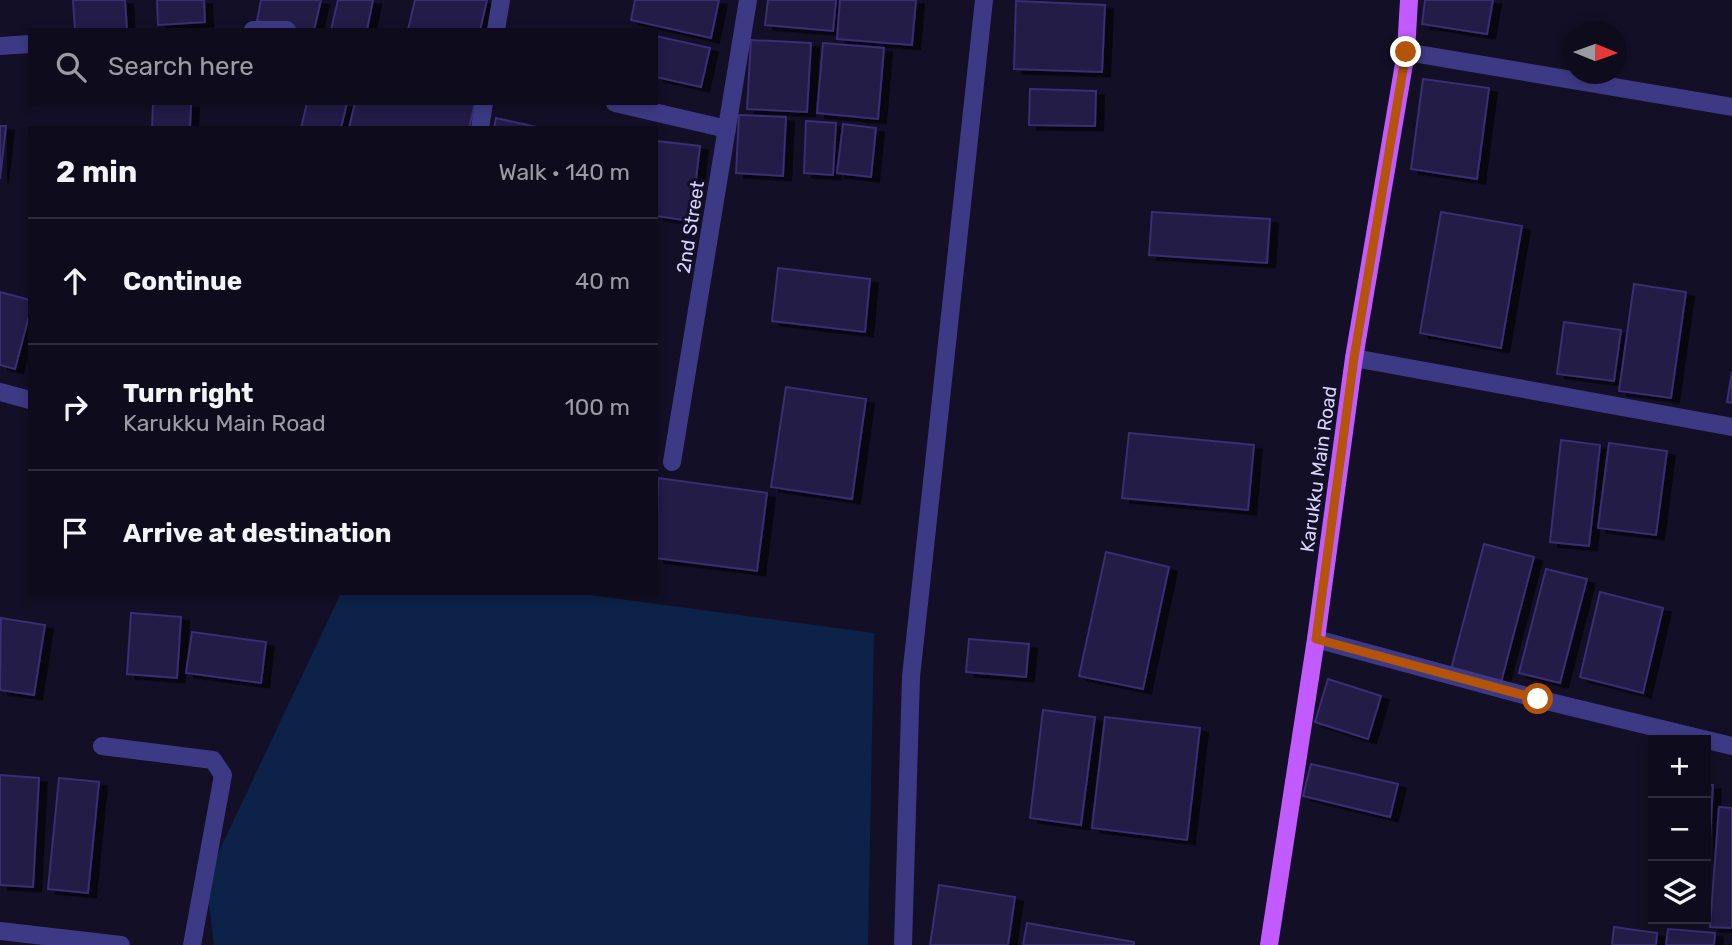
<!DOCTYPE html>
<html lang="en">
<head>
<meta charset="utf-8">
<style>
  :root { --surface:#0e0b1c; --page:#1c1929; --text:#f1f3f6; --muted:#9b9ba3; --line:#2e2b3b }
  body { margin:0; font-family:Rubik,sans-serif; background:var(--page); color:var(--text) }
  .controls { position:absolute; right:21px; bottom:21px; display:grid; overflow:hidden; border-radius:0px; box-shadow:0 4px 10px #0003 }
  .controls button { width:63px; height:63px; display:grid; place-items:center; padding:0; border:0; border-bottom:2px solid var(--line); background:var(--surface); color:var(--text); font:35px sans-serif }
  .compass { position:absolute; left:1564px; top:21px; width:63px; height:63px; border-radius:50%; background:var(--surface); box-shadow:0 4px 10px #0003; rotate:91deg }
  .stop { position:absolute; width:21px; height:21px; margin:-16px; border:5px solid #b45309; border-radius:50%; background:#fff }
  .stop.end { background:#b45309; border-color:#fff; box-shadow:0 2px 7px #0008 }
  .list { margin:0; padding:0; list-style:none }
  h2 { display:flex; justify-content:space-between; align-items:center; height:91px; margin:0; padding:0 28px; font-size:30px }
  h2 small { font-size:23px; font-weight:400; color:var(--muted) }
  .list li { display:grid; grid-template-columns:46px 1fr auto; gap:21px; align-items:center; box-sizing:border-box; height:126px; padding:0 28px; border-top:2px solid var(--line) }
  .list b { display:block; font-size:26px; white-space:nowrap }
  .list p { margin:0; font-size:23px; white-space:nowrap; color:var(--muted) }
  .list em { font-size:23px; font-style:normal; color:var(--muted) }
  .icon { flex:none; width:38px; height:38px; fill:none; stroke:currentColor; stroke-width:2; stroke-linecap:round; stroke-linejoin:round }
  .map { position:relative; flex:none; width:1732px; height:945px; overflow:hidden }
  .search { position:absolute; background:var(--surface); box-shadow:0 4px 10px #0003; left:28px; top:28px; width:630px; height:77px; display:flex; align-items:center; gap:18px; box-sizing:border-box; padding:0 24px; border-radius:0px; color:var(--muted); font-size:26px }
  .panel { position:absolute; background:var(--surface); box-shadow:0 4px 10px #0003; left:28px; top:126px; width:630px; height:469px; border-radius:0px }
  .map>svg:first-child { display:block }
  .water { fill:#0c2248 }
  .building { fill:#241b47; stroke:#3b2d73; stroke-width:2; filter:url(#shadow) }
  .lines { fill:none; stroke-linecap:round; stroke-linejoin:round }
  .minor { stroke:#3d3a85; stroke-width:18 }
  .major { stroke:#c25bff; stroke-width:18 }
  .route { stroke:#b45309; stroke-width:9 }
  .labels { text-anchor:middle; stroke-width:6; stroke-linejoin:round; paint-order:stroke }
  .street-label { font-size:19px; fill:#d9d4ff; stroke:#130f26 }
</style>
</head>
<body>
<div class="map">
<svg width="1732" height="945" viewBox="0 0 1732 945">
  <defs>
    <filter id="shadow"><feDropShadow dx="8" dy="4.5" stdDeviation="0" flood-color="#0009"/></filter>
  </defs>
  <rect width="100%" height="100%" fill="#130f26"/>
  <path class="water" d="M341,593H575L874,633L868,945H214L206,879Z"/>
  <g class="building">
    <path d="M73,0H125L127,30H75Z"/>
    <path d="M157,0H204L205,22L158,25Z"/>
    <path d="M261,0H321L314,30H297L257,21Z"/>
    <path d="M338,0H373L367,30H331Z"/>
    <path d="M415,0H487L480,30H408Z"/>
    <path d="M635,0H719L711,38L631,20Z"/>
    <path d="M768,0H836L833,31L765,25Z"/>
    <path d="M840,0H916L912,45L837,39Z"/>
    <path d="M1425,0H1493L1487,34L1422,24Z"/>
    <path d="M1016,1L1105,5L1102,72L1014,69Z"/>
    <path d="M656,36L710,48L701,87L656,77Z"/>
    <path d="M751,40L811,43L807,112L747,109Z"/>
    <path d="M823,43L884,48L878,119L817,113Z"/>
    <path d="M1423,79L1489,88L1477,179L1411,169Z"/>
    <path d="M1030,89L1096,91L1095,126L1029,125Z"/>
    <path d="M153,103H191L190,128H152Z"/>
    <path d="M307,103H347L341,128H301Z"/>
    <path d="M355,103H475L469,128H349Z"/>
    <path d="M739,115L786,117L783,176L736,173Z"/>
    <path d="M496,118L541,128H494Z"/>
    <path d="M806,121L836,123L833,175L804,173Z"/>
    <path d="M843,124L876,128L871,177L837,173Z"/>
    <path d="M0,126H6L0,179Z"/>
    <path d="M656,141L700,146L691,221L656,216Z"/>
    <path d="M1152,212L1270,219L1267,263L1149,255Z"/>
    <path d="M1441,212L1522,226L1501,348L1420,333Z"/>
    <path d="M778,268L870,279L865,332L772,321Z"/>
    <path d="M1634,284L1686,292L1671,398L1619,391Z"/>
    <path d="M0,292L30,300V312L15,369L0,365Z"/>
    <path d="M1564,322L1621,330L1614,381L1557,374Z"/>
    <path d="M1732,372V403L1727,402Z"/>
    <path d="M786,387L866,399L852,499L771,487Z"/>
    <path d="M1129,433L1254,445L1248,510L1122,498Z"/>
    <path d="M1561,440L1600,445L1589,546L1550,542Z"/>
    <path d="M1609,443L1667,451L1656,535L1598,528Z"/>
    <path d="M658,478L767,493L757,571L656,558Z"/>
    <path d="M1484,544L1534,557L1500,686L1450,673Z"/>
    <path d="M1106,552L1169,567L1143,689L1079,676Z"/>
    <path d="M1546,569L1587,579L1560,683L1519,673Z"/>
    <path d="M1600,592L1663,608L1643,693L1580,677Z"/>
    <path d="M131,613L181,617L177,678L127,674Z"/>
    <path d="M1,618L45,625L34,695L0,690Z"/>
    <path d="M192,632L266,642L261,683L186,673Z"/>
    <path d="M969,639L1029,644L1026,677L966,672Z"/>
    <path d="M1328,679L1381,696L1368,739L1315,722Z"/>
    <path d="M1043,710L1095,717L1081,825L1030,818Z"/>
    <path d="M1105,717L1200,728L1187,840L1092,828Z"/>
    <path d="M1311,764L1398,784L1390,817L1303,796Z"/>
    <path d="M0,775L39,778L33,887L0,885Z"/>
    <path d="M59,778L99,782L88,893L48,889Z"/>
    <path d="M1706,785H1713L1706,911Z"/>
    <path d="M1719,807L1732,808V928L1710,927Z"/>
    <path d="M939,885L1015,897L1008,945H930Z"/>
    <path d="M1027,923L1134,942V945H1023Z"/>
    <path d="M1614,927L1657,933L1656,945H1612Z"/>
    <path d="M1668,929L1715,933L1714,945H1666Z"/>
  </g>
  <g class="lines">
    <g class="minor">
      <path d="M253,30H287"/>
      <path d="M496,30L501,0"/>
      <path d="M0,46L30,44"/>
      <path d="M1406,52L1732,107"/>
      <path d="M615,103L727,129"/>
      <path d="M480,128L484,103"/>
      <path d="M1354,358L1732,427"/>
      <path d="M0,392L30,400"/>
      <path d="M672,462L748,0"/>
      <path d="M1316,639L1538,699L1732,746"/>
      <path d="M102,746L213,760L223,775L192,945"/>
      <path d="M0,931L121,945"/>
      <path d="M903,945L911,677L984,0"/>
    </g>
    <path class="major" d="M1269,945L1316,639L1354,358L1406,52L1409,0"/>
  </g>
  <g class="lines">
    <path class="route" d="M1406,52L1354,358L1316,639L1538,699"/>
  </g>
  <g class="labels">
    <g class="street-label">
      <text transform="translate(690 227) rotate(-81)" y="7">2nd Street</text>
      <text transform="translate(1318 469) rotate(-82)" y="7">Karukku Main Road</text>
    </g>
  </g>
</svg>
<div class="controls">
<button>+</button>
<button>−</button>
<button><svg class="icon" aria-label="layers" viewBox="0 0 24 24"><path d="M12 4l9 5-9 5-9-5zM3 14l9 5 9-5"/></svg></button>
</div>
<svg class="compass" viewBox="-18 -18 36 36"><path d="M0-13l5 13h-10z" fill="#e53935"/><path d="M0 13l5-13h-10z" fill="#9b9ba3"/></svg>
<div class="stop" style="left:1538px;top:699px"></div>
<div class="stop end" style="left:1406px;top:52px"></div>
<div class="search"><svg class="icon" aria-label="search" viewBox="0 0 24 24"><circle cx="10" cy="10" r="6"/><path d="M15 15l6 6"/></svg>Search here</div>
<section class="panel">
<h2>2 min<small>Walk · 140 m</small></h2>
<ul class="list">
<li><svg class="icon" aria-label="ahead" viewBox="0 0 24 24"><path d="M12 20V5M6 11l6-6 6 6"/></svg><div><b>Continue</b></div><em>40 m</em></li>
<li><svg class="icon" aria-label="right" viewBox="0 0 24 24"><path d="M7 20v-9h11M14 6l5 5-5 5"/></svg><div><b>Turn right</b><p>Karukku Main Road</p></div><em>100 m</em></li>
<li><svg class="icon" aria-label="arrive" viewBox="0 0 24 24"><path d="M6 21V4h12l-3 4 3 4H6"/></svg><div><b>Arrive at destination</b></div></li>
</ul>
</section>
</div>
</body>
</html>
